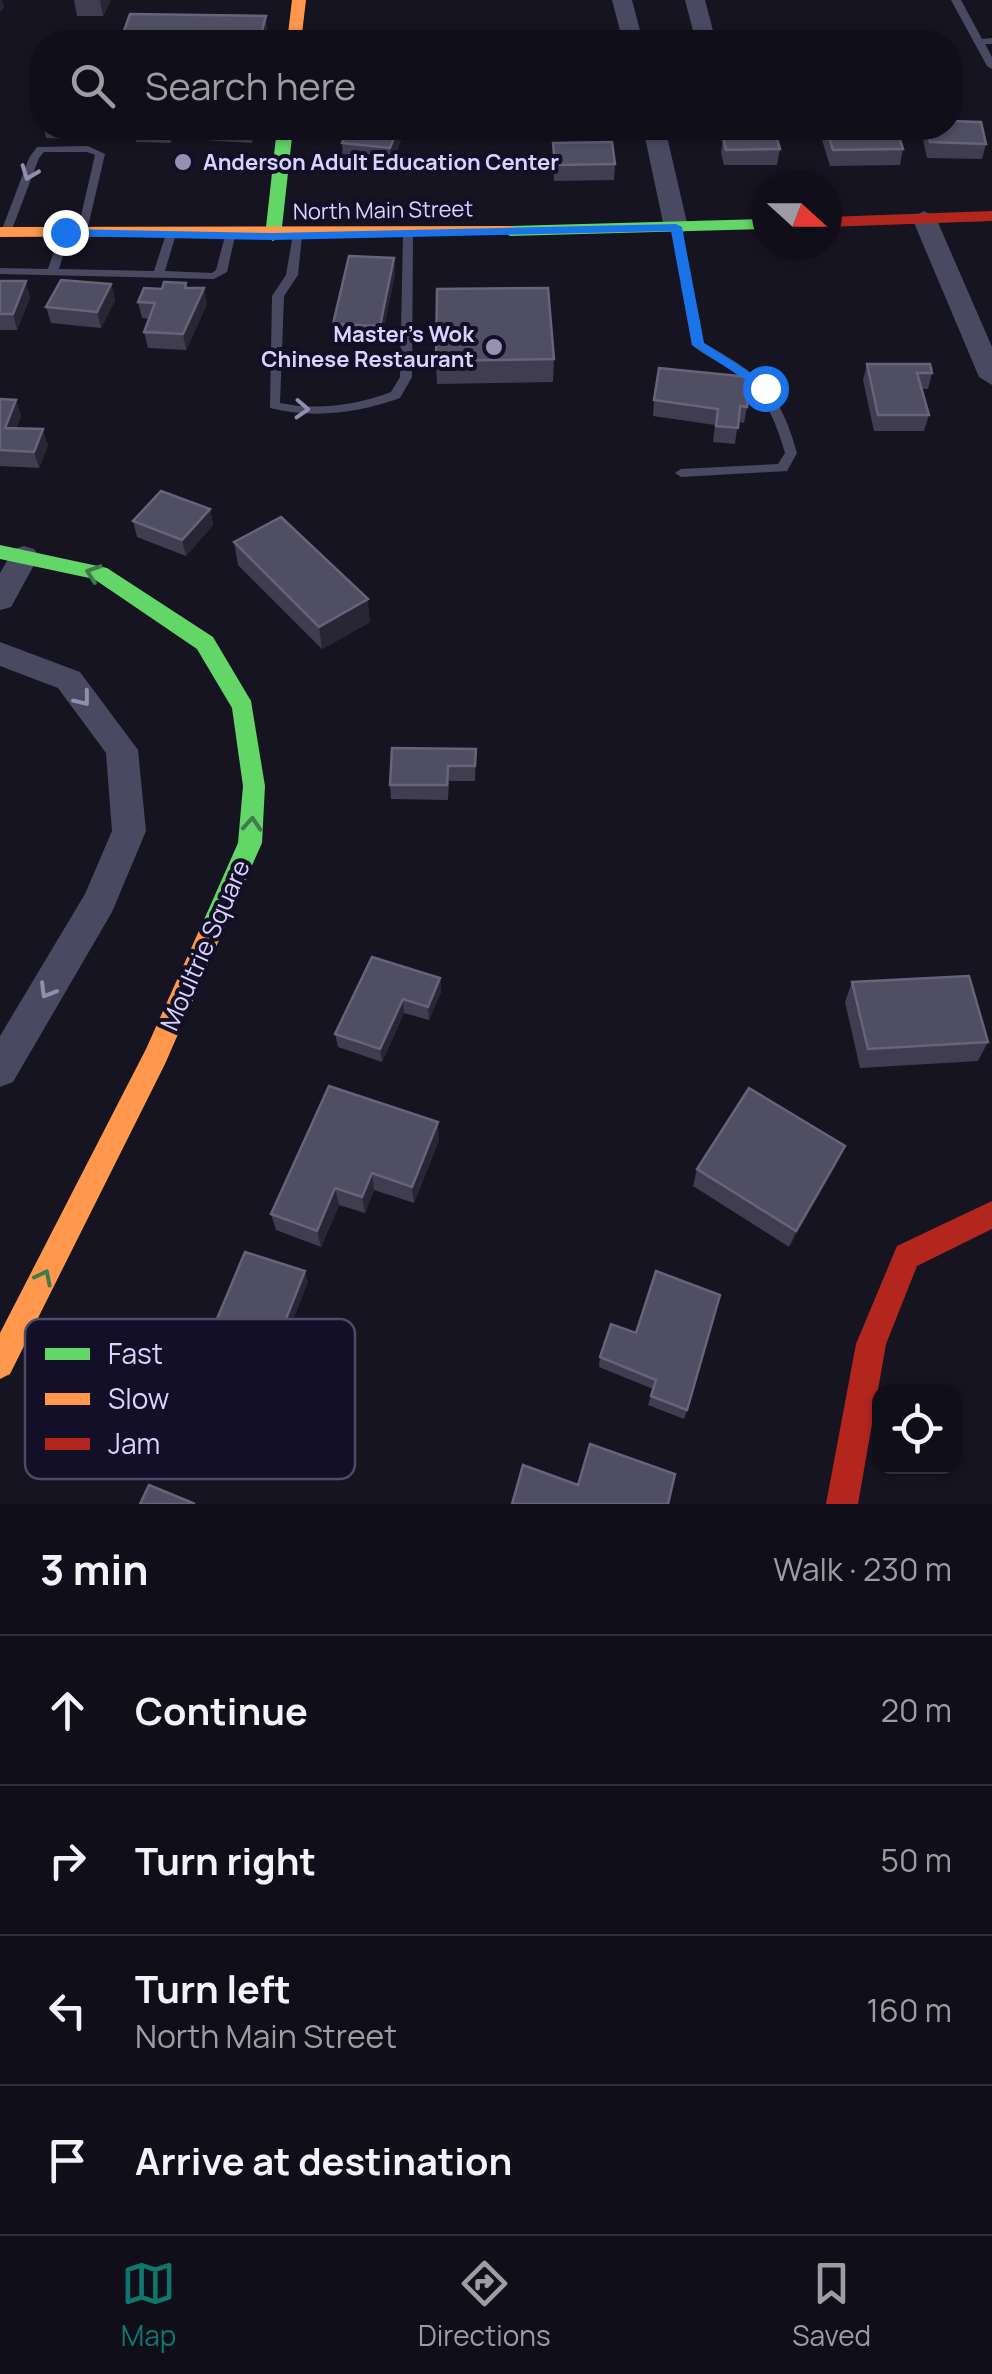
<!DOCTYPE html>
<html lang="en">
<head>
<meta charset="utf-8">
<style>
  :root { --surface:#100f19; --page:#1e1d26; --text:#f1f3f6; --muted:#9c9ca2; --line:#302f38; --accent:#0f766e }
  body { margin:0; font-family:Manrope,sans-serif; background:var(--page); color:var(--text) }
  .controls { position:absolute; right:30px; bottom:30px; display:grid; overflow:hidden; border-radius:20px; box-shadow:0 2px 8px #0004 }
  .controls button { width:90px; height:90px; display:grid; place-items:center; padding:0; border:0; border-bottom:2px solid var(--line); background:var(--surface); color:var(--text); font:50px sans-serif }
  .compass { position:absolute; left:752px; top:170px; width:90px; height:90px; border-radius:50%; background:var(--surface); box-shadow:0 2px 8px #0004; rotate:111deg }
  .stop { position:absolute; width:30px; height:30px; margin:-22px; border:8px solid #1a73e8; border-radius:50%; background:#fff }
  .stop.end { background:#1a73e8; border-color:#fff; box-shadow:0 2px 10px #0008 }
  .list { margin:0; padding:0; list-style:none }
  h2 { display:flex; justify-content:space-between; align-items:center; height:130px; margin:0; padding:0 40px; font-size:42px }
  h2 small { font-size:32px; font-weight:400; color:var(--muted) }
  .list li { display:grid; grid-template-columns:65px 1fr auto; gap:30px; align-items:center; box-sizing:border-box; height:150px; padding:0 40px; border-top:2px solid var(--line) }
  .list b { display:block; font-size:38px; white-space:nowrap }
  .list p { margin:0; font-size:32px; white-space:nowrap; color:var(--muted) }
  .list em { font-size:32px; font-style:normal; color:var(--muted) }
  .icon { flex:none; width:55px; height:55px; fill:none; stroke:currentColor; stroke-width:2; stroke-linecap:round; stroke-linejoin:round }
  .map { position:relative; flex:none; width:992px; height:1504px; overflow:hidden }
  .search { position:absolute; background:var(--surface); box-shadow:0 2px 8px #0004; left:30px; right:30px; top:30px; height:110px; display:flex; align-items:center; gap:25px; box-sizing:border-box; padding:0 35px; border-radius:40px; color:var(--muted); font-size:38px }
  .sheet { height:730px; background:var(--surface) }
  nav { display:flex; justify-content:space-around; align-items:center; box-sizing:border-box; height:140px; border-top:2px solid var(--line); background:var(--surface); font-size:28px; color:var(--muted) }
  nav a { display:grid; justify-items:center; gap:5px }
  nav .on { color:var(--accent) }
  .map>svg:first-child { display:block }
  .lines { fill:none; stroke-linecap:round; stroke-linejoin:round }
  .lane { fill:#4a4962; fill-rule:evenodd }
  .street { fill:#4a4962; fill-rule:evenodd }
  .fast { fill:#63d668; fill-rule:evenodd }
  .slow { fill:#ff974d; fill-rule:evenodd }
  .jam { fill:#b3261e; fill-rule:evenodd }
  .wall { fill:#403d50 }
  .shaded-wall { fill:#282635 }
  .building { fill:#504e63; stroke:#66637b; stroke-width:2.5 }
  .oneway { stroke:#928eb0 }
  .oneway2 { stroke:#3f7c4a }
  .route { fill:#1a73e8 }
  .poi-dot { fill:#9591b1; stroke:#130f26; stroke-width:4 }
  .labels { text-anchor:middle; stroke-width:8; stroke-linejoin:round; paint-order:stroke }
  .far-poi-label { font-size:22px; font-weight:bold; fill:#d9d4ff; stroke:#130f26; text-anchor:start }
  .far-street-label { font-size:22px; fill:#d9d4ff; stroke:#130f26 }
  .street-label { font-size:25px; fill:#d9d4ff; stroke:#130f26 }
  .key { fill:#130f26; stroke:#4e4a67; stroke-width:2.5 }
  .key-label { font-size:28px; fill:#d9d4ff }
</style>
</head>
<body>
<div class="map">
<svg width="992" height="1504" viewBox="0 0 992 1504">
  <rect width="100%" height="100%" fill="#161421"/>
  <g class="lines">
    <g class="lane">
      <path d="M951,0H961L982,39L992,38V44H985L992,57V69L987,66Z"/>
      <path d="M88,146L105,154L86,235L77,233L95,155L87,152H44L39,158L11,232L2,234L1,232L29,158L37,147Z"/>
      <path d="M676,224L681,227L704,343C760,375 779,389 797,453L787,471L681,477L675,473L681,469L778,464L785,453C773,413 763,390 727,367C715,360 702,354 692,345L671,227Z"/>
      <path d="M65,230L70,233L59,269L154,271L166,234L171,231L176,234L165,271L212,273L216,270L225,236L230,233L235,236L227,272L214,279L0,274V268L48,269L60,233Z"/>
      <path d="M408,232L413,235L412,377L400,398C358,413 314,419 270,408L272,296L286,275L293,234L302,236L298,275L284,296L280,403C317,411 357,405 391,392L400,377L403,235Z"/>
    </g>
    <g class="street">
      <path d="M612,0H632L643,42H623Z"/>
      <path d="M685,0H705L716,42H696Z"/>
      <path d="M643,128H665L688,227L684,232L676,234L664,227Z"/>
      <path d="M924,211L936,218L992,347V385L979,377L912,218Z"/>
      <path d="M24,546L34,549L39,556L11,607L0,610V573L14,549Z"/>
      <path d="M0,642L80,672L138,750L146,831L112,912L13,1082L0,1087V1036L85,894L112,831L106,753L58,688L0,666Z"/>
    </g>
    <g class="fast">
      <path d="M277,128H293L281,236L273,241L265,236Z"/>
      <path d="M767,219V229L510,236L502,231L510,226Z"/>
      <path d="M0,545L107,568L213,637L251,701L265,786L262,843L220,938L211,942L202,938L199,931L238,843L243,786L232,708L197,649L94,579L0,559Z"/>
    </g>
    <g class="slow">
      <path d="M292,0H306L301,42H287Z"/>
      <path d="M510,226L516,228V234L0,237V227Z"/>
      <path d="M211,920L220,924L223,931L165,1064L10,1374L0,1379V1333L146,1049L202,924Z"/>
    </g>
    <g class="jam">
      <path d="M992,211V221L827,227V217Z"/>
      <path d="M992,1201V1229L917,1266L886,1344L858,1504H826L856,1344L897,1246Z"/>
    </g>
  </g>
  <g class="wall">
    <path d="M74,0H111L103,16H77Z"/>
    <path d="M44,128H103L97,140L46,138Z"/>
    <path d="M133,128H255L252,143L172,138L171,143L136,142Z"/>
    <path d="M406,128L391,164L343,159L342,143Z"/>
    <rect x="523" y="128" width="29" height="3"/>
    <path d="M732,128H774L780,149L777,165H724L721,153L723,137H731Z"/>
    <path d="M825,128H880L882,133L903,149L900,165L830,166L822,140Z"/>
    <path d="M924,128H950L986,144L982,159L927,158L922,135Z"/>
    <path d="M553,143L615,164L614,180L554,181Z"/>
    <path d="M394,258L395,274L381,342L334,340L333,324Z"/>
    <path d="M0,281L30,297L17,330H0Z"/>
    <path d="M111,284L115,300L101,328L51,323L46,307Z"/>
    <path d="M187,288L207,304L186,350L148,348L144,332L149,319L142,318L138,302L162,289Z"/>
    <path d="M554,359L553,382L437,384L436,361Z"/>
    <path d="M867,364L932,373L928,389H922L929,415L924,431H874L863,380Z"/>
    <path d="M0,399L16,400L21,416L16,428L48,445L39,468L0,466Z"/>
    <path d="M654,400L747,407L744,423L738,422L735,444L713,442L715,425L653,416Z"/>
    <path d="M210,509L213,525L186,556L137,537L133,521Z"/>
    <path d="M234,542L370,622L322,649L238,565Z"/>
    <path d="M476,749L475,781H449L448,800L391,799L390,785Z"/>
    <path d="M440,978L441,992L429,1020L404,1013L382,1062L338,1047L335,1034Z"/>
    <path d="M852,982L988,1042L978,1061L860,1068L845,1002Z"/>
    <path d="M439,1140L414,1203L374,1190L365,1213L339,1205L321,1247L276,1230L271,1214Z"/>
    <path d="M845,1146L837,1163L789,1247L693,1186L697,1169Z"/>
    <path d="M308,1281L281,1351L300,1366L276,1432L257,1425L239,1473L164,1447L158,1438L171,1409L155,1404L149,1395L204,1350Z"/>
    <path d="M636,1333L687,1410L684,1419L648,1405L653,1389L599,1367L600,1357Z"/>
  </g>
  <g class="shaded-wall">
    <path d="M0,0H2L4,7L0,13Z"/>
    <path d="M101,0H111L103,16L100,1Z"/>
    <path d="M266,16L268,38L267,42H259Z"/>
    <path d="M95,128H103L97,140Z"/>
    <path d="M168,128H170L172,138L171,143Z"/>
    <path d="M250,128H255L252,143Z"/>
    <path d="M398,128H406L391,164L390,148Z"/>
    <path d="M394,258L395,274L381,342L380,326Z"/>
    <path d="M26,281L30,297L17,330L13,314Z"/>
    <path d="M111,284L115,300L101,328L97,312Z"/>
    <path d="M204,288L207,304L186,350L183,334Z"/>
    <path d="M16,400L21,416L10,444L5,428Z"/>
    <path d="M43,429L48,445L39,468L34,452Z"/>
    <path d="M210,509L213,525L186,556L182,540Z"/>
    <path d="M368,599L370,622L322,649L319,627Z"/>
    <path d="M440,978L441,992L429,1020L428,1007Z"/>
    <path d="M403,999L404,1013L382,1062L380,1049Z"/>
    <path d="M438,1122L439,1140L414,1203L412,1187Z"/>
    <path d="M845,1146L837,1163L789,1247L796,1231Z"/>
    <path d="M372,1173L374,1190L365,1213L362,1197Z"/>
    <path d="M335,1188L339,1205L321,1247L317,1231Z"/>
    <path d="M305,1271L308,1281L278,1359L274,1349Z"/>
    <path d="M297,1356L300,1366L276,1432L272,1423Z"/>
    <path d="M253,1416L257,1425L239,1473L234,1464Z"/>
  </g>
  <g class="building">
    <path d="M130,14L266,16L259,42H120Z"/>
    <path d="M950,121L981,122L986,144L930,142L927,128H950Z"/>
    <path d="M349,128H398L390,148L342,143Z"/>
    <path d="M734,128H774L780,149L726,150L723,137H736Z"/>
    <path d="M826,128H880L882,133H898L903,149L833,150Z"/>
    <path d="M612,142L615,164L555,165L553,143Z"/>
    <path d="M349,256L394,258L380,326L333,324Z"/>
    <path d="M61,280L111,284L97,312L46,307Z"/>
    <path d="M0,281H26L13,314H0Z"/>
    <path d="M164,282L186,283L185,288H204L183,334L144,332L155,303L138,302L144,288L162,289Z"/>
    <path d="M548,288L554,359L436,361L437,289Z"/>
    <path d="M867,364H930L932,373H917L929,415H878Z"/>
    <path d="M659,368L750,377L747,407L740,406L738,428L716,426L718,409L654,400Z"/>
    <path d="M0,399L16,400L5,428L43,429L34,452L0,450Z"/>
    <path d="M161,491L210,509L182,540L133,521Z"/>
    <path d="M281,517L368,599L319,627L234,542Z"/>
    <path d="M392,748L476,749L475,766H448L447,785H390Z"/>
    <path d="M372,957L440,978L428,1007L403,999L380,1049L335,1034Z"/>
    <path d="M969,976L988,1042L868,1049L852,982Z"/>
    <path d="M329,1086L438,1122L412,1187L372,1173L362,1197L335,1188L317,1231L271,1214Z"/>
    <path d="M749,1088L845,1146L796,1231L697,1169Z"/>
    <path d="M245,1252L305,1271L274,1349L297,1356L272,1423L253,1416L234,1464L158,1438L173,1403L149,1395L173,1340L204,1350Z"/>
    <path d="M656,1271L720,1295L687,1410L651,1396L656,1380L600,1357L611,1324L636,1333Z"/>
    <path d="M590,1444L675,1474L668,1504H512L523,1465L578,1485Z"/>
    <path d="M149,1485L195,1504H140Z"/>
  </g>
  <defs><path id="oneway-chevron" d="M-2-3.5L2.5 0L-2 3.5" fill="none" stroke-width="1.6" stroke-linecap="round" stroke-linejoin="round" transform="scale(2.5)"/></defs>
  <g class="oneway">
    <use href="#oneway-chevron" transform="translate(29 173) rotate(111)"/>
    <use href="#oneway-chevron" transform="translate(302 409) rotate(3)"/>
    <use href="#oneway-chevron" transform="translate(83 699) rotate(52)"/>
    <use href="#oneway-chevron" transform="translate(47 991) rotate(121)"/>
  </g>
  <g class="oneway2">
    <use href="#oneway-chevron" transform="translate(93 573) rotate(-161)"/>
    <use href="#oneway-chevron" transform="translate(252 824) rotate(-86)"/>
    <use href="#oneway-chevron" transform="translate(44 1277) rotate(-63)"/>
  </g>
  <path class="route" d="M676,224L682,227L704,343L770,385V390H761L692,345L671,231L273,240L65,236L59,232L65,229L273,233Z"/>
  <g class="poi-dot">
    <circle cx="183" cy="162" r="10"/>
    <circle cx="494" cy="347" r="10"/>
  </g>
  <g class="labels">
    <g class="far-poi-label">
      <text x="203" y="170">Anderson Adult Education Center</text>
      <text x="474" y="342" text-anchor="end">Master's Wok<tspan x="474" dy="25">Chinese Restaurant</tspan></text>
    </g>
    <g class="far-street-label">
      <text transform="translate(383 210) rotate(-1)" y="8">North Main Street</text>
    </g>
    <g class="street-label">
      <text transform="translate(205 945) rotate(-66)" y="9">Moultrie Square</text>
    </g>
  </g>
  <rect x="25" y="1319" width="330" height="160" rx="15" class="key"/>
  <rect x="45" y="1348" width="45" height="12" fill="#63d668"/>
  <rect x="45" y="1393" width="45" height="12" fill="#ff974d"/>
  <rect x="45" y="1438" width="45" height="12" fill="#b3261e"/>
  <g class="key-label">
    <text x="108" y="1364">Fast</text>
    <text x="108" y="1409">Slow</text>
    <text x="108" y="1454">Jam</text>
  </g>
</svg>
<div class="controls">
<button><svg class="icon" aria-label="locate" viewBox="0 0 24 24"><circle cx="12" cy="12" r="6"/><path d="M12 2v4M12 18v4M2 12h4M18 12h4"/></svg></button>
</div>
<svg class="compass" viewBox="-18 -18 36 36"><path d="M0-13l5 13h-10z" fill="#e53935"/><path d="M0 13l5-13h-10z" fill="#9c9ca2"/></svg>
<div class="stop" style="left:765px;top:388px"></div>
<div class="stop end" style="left:65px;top:232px"></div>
<div class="search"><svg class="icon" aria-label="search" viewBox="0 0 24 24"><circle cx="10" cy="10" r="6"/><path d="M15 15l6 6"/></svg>Search here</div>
</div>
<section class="sheet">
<h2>3 min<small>Walk · 230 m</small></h2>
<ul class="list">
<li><svg class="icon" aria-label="ahead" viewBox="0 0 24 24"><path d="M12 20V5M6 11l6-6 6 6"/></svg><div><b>Continue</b></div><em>20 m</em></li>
<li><svg class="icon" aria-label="right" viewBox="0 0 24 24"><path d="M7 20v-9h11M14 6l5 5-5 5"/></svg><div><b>Turn right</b></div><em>50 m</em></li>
<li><svg class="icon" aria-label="left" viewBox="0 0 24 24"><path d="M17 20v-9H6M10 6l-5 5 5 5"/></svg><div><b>Turn left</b><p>North Main Street</p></div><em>160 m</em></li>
<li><svg class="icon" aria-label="arrive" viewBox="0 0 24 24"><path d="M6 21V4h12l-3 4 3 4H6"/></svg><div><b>Arrive at destination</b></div></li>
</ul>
</section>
<nav>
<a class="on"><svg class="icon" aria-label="map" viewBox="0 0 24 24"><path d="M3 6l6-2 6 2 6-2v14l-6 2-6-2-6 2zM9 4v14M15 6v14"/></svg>Map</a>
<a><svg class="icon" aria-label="directions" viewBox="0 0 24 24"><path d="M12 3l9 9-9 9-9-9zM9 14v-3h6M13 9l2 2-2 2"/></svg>Directions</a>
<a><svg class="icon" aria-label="saved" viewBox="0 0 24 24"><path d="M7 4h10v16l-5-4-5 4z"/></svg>Saved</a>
</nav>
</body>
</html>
